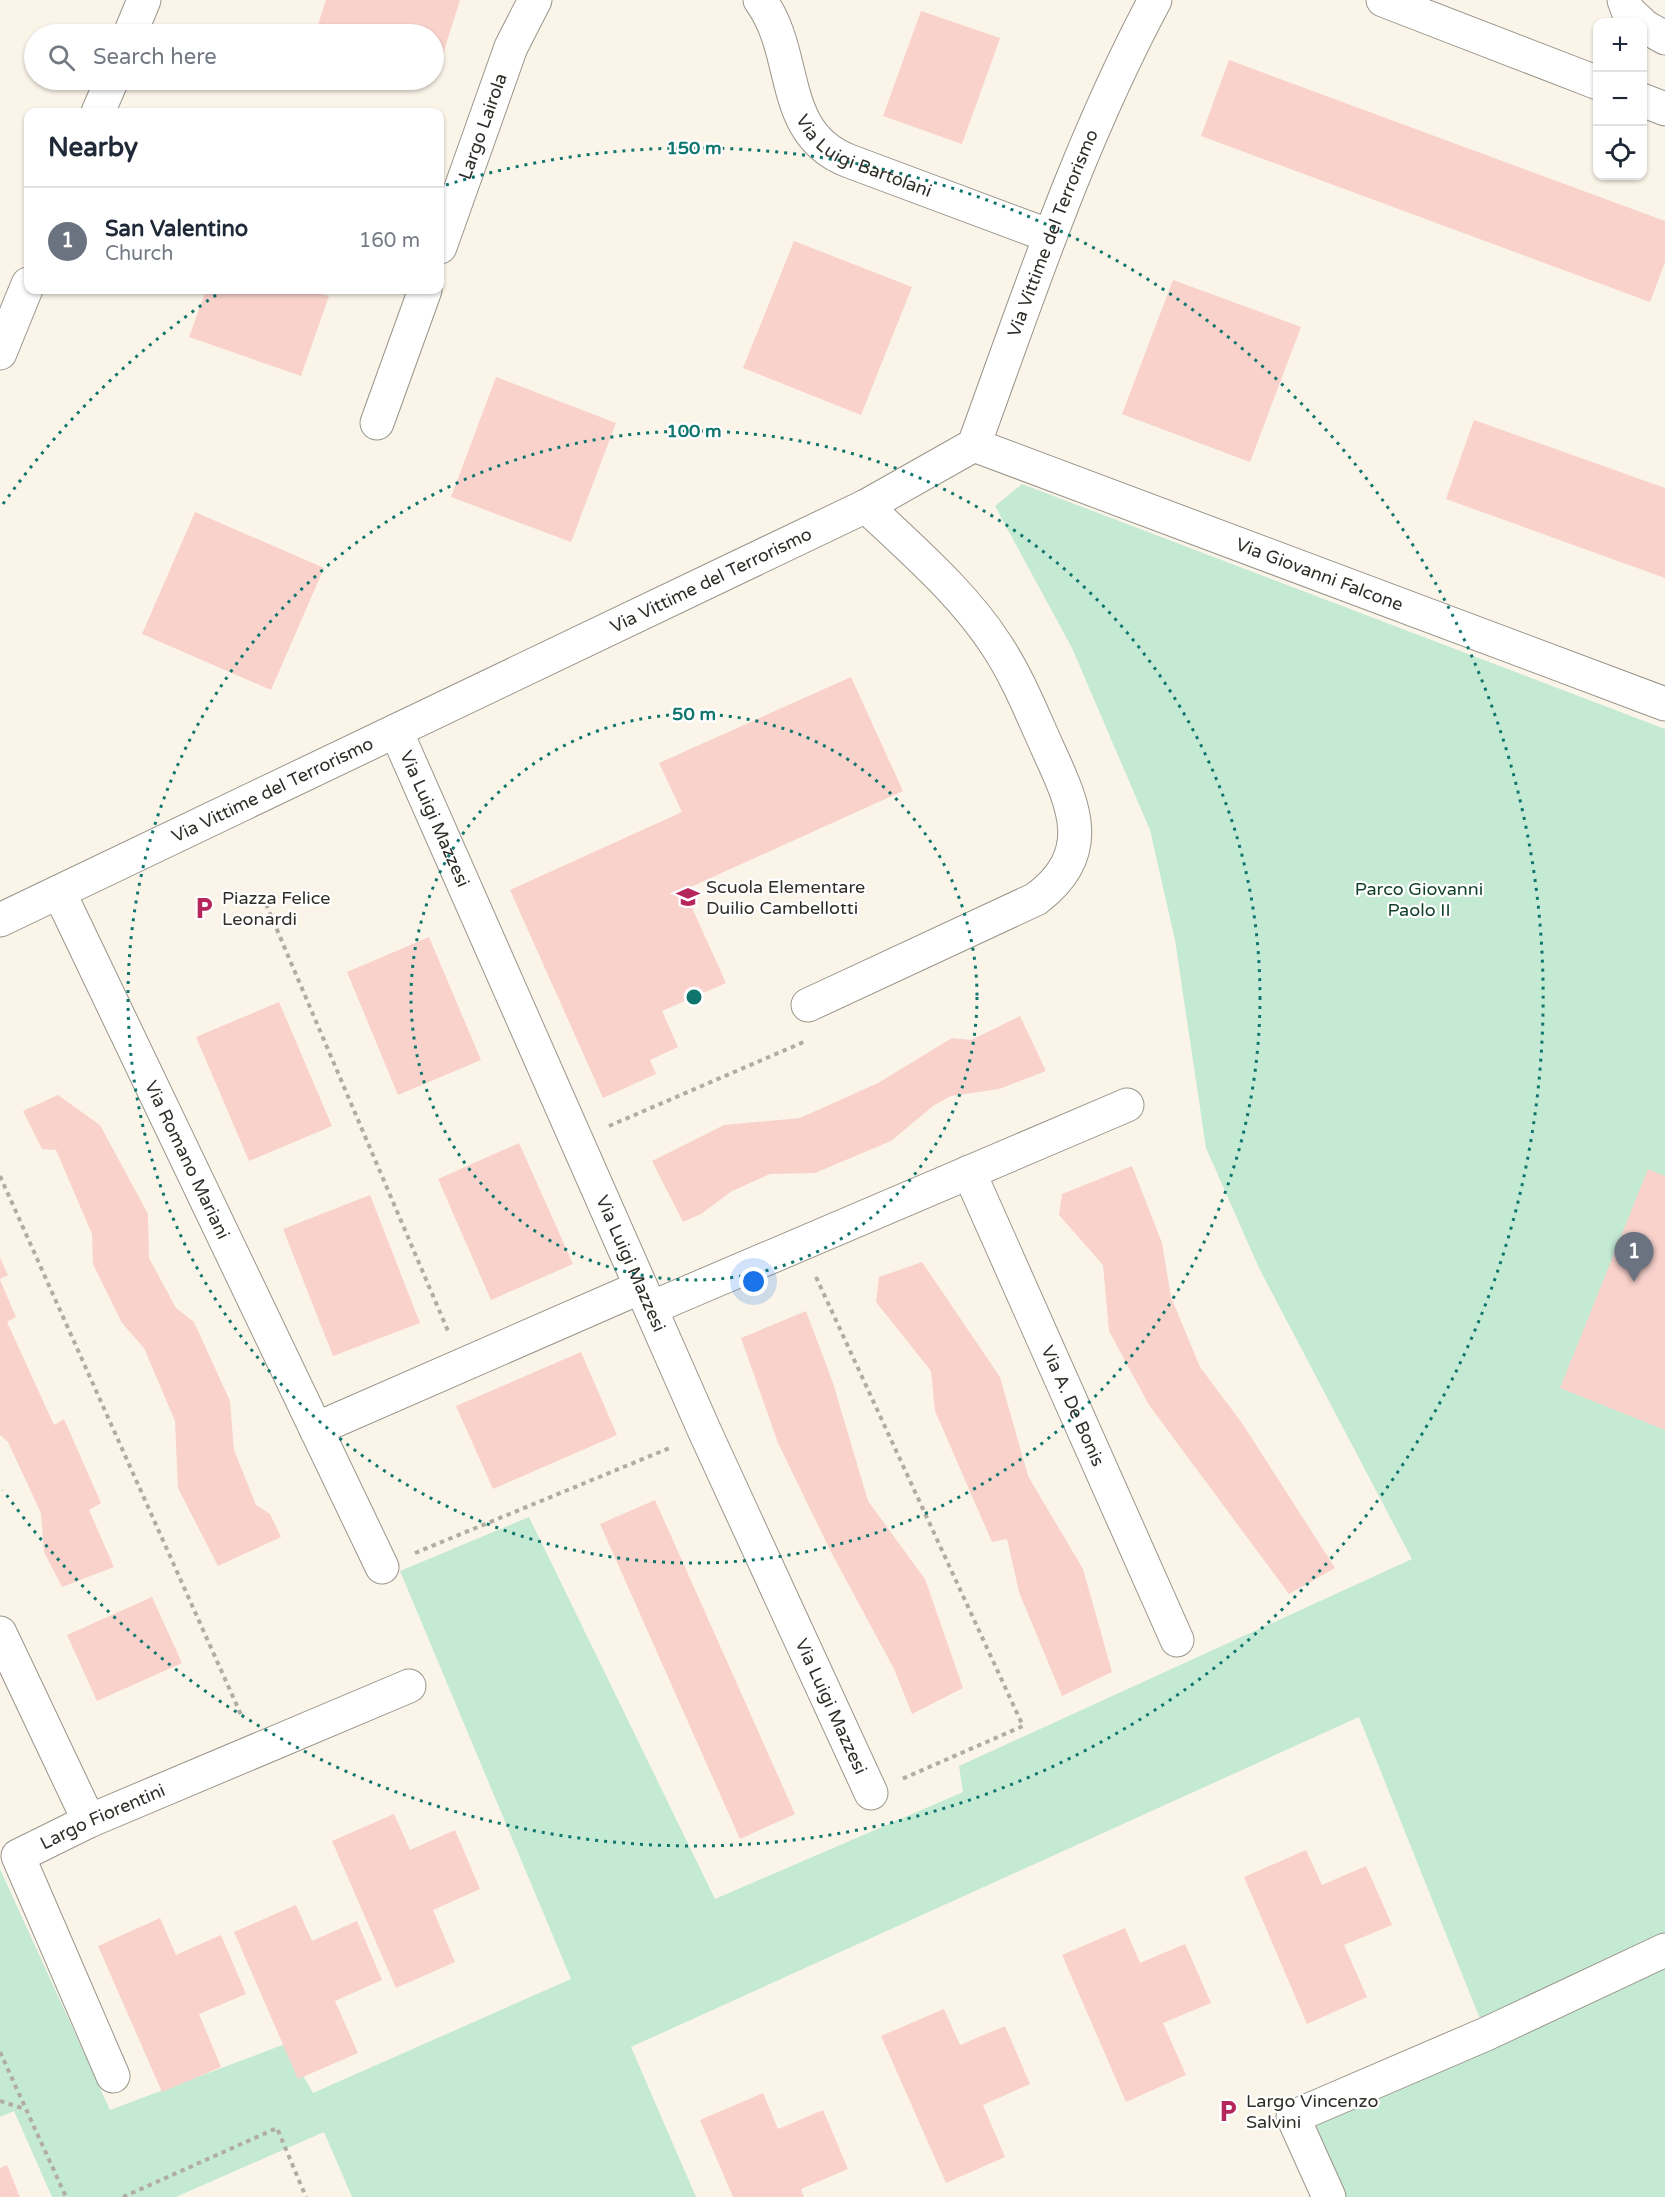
<!DOCTYPE html>
<html lang="en">
<head>
<meta charset="utf-8">
<style>
  :root { --surface:#fff; --page:#f6f6f7; --text:#1f2937; --muted:#747a83; --line:#e0e1e3; --accent:#b5275a }
  body { margin:0; font-family:"Varela Round",sans-serif; background:var(--page); color:var(--text) }
  .controls { position:absolute; right:18px; top:18px; display:grid; overflow:hidden; border-radius:12px; box-shadow:0 2px 4px #0004 }
  .controls button { width:54px; height:54px; display:grid; place-items:center; padding:0; border:0; border-bottom:2px solid var(--line); background:var(--surface); color:var(--text); font:30px sans-serif }
  .you { position:absolute; left:754px; top:1282px; width:21px; height:21px; margin:-15px; border:4px solid #fff; border-radius:50%; background:#1a73e8; box-shadow:0 0 0 9px #1a73e833 }
  .badge { display:grid; place-items:center; width:39px; height:39px; border-radius:50%; background:var(--accent); color:#fff; font-size:20px; font-weight:700 }
  .pin { position:absolute; translate:-50% -50px; filter:drop-shadow(0 2px 3px #0008) }
  .pin::after { content:''; position:absolute; top:32px; width:21px; height:18px; background:inherit; clip-path:polygon(0 0,100% 0,50% 100%) }
  .list { margin:0; padding:0; list-style:none }
  h2 { display:flex; justify-content:space-between; align-items:center; height:78px; margin:0; padding:0 24px; font-size:26px }
  h2 small { font-size:20px; font-weight:400; color:var(--muted) }
  .list li { display:grid; grid-template-columns:39px 1fr auto; gap:18px; align-items:center; box-sizing:border-box; height:108px; padding:0 24px; border-top:2px solid var(--line) }
  .list b { display:block; font-size:22px; white-space:nowrap }
  .list p { margin:0; font-size:20px; white-space:nowrap; color:var(--muted) }
  .list em { font-size:20px; font-style:normal; color:var(--muted) }
  .icon { flex:none; width:33px; height:33px; fill:none; stroke:currentColor; stroke-width:2; stroke-linecap:round; stroke-linejoin:round }
  .map { position:relative; flex:none; width:1665px; height:2197px; overflow:hidden }
  .search { position:absolute; background:var(--surface); box-shadow:0 2px 4px #0004; left:24px; top:24px; width:420px; height:66px; display:flex; align-items:center; gap:15px; box-sizing:border-box; padding:0 21px; border-radius:33px; color:var(--muted); font-size:22px }
  .panel { position:absolute; background:var(--surface); box-shadow:0 2px 4px #0004; left:24px; top:108px; width:420px; height:186px; border-radius:12px }
  .map>svg:first-child { display:block }
  .green { fill:#c4ead4 }
  .building { fill:#f9d2cc }
  .lines { fill:none; stroke-linecap:round; stroke-linejoin:round }
  .street-casing { stroke:#9a958a; stroke-width:35 }
  .secondary-casing { stroke:#9a958a; stroke-width:35 }
  .path { stroke:#b2ada3; stroke-width:4; stroke-dasharray:4.5 4.5; stroke-linecap:butt }
  .street { stroke:#fff; stroke-width:33 }
  .secondary { stroke:#fff; stroke-width:33 }
  .ring { fill:none; stroke:#0f766e; stroke-width:3; stroke-dasharray:3 6 }
  .labels { text-anchor:middle; stroke-width:4.5; stroke-linejoin:round; paint-order:stroke }
  .street-label { font-size:18px; fill:#302e29; stroke:#fff }
  .poi-label { font-size:18px; fill:#302e29; stroke:#fff; text-anchor:start }
  .park-label { font-size:18px; fill:#0f3e29; stroke:#fff }
  .centre { fill:#0f766e; stroke:#fff; stroke-width:3 }
  .ring-label { font-size:18px; text-anchor:middle; font-weight:bold; fill:#0f766e; stroke:#fff; stroke-width:4.5; stroke-linejoin:round; paint-order:stroke }
</style>
</head>
<body>
<div class="map">
<svg width="1665" height="2197" viewBox="0 0 1665 2197">
  <rect width="100%" height="100%" fill="#fbf5e9"/>
  <path class="green" d="M1022,484L1665,729V2197H1329L1293,2117L1486,2034L1359,1717L631,2047L696,2197H352L324,2132L176,2197H52L14,2111L0,2117V1869L110,2110L285,2044L313,2093L571,1979L400,1571L529,1517L715,1899L963,1792L959,1766L1412,1559L1259,1268L1206,1148L1175,940L1150,830L1072,648L995,506Z"/>
  <g class="building">
    <path d="M326,0H460L436,76L434,75V34H315Z"/>
    <path d="M921,11L1000,38L962,144L883,116Z"/>
    <path d="M1229,60L1665,221V262L1650,302L1201,136Z"/>
    <path d="M794,241L912,287L861,415L743,368Z"/>
    <path d="M1173,280L1301,327L1250,462L1122,414Z"/>
    <path d="M206,290H310L329,296L301,376L189,337Z"/>
    <path d="M496,377L616,423L571,542L451,497Z"/>
    <path d="M1474,420L1665,488V578L1446,499Z"/>
    <path d="M195,512L324,568L271,690L142,634Z"/>
    <path d="M851,677L903,791L684,890L726,983L662,1011L678,1047L650,1060L656,1074L603,1098L510,890L682,812L659,763Z"/>
    <path d="M429,937L481,1060L398,1095L347,972Z"/>
    <path d="M279,1002L332,1126L249,1161L196,1037Z"/>
    <path d="M1020,1016L1046,1071L999,1089L951,1096L933,1106L891,1141L815,1173L770,1174L732,1191L701,1214L683,1222L652,1161L724,1125L800,1118L878,1083L952,1038L971,1040Z"/>
    <path d="M58,1095L100,1125L148,1214L149,1258L176,1308L194,1322L230,1401L234,1450L256,1505L270,1514L281,1537L218,1566L178,1488L175,1421L144,1348L122,1323L93,1264L92,1234L56,1150L42,1149L23,1111Z"/>
    <path d="M519,1143L573,1264L491,1300L438,1179Z"/>
    <path d="M1132,1166L1162,1243L1171,1297L1200,1367L1242,1423L1335,1568L1289,1594L1149,1405L1109,1331L1103,1265L1059,1215L1062,1194Z"/>
    <path d="M1648,1169L1665,1176V1430L1560,1388Z"/>
    <path d="M370,1195L420,1323L333,1356L283,1229Z"/>
    <path d="M0,1258L8,1275L0,1279Z"/>
    <path d="M922,1262L1000,1377L1028,1476L1083,1569L1112,1672L1062,1696L1019,1592L1007,1539L992,1542L935,1411L931,1371L876,1302L879,1277Z"/>
    <path d="M0,1280L16,1317L7,1322L54,1425L64,1419L101,1503L89,1510L114,1567L62,1587L44,1552L41,1513L8,1442L0,1435Z"/>
    <path d="M806,1311L833,1383L868,1501L925,1579L963,1688L912,1714L894,1669L831,1552L778,1443L741,1338Z"/>
    <path d="M581,1352L617,1435L493,1489L456,1406Z"/>
    <path d="M655,1500L795,1814L740,1839L600,1524Z"/>
    <path d="M152,1597L182,1663L97,1701L67,1635Z"/>
    <path d="M394,1814L410,1850L455,1830L480,1889L433,1910L455,1962L396,1988L332,1841Z"/>
    <path d="M1306,1850L1322,1885L1366,1866L1392,1925L1344,1945L1367,1997L1307,2024L1244,1877Z"/>
    <path d="M296,1905L312,1941L357,1921L382,1980L335,2001L358,2053L298,2079L234,1932Z"/>
    <path d="M160,1918L176,1955L221,1935L246,1994L199,2014L221,2067L162,2092L98,1946Z"/>
    <path d="M1125,1928L1140,1963L1185,1944L1211,2003L1163,2023L1186,2075L1126,2102L1062,1955Z"/>
    <path d="M944,2009L960,2045L1005,2026L1030,2084L983,2105L1005,2157L946,2183L881,2036Z"/>
    <path d="M763,2093L778,2129L823,2110L848,2169L801,2189L804,2197H733L700,2120Z"/>
    <path d="M7,2165L20,2197H0V2168Z"/>
  </g>
  <g class="lines">
    <g class="street-casing">
      <g id="street">
        <path id="s1" d="M760,0C800,54 777,133 849,161L1050,236"/>
        <path d="M1383,0L1598,83"/>
        <path d="M1624,0L1628,11L1640,22"/>
        <path d="M1642,25L1665,38"/>
        <path d="M1642,100L1665,109"/>
        <path id="s2" d="M440,247L511,47L535,0"/>
        <path d="M377,423L425,290"/>
        <path id="s3" d="M974,445L1665,704"/>
        <path id="s4" d="M396,731L705,1432L871,1793"/>
        <path id="s5" d="M59,892L382,1567"/>
        <path id="s6" d="M0,920L866,506L974,445C1029,294 1079,142 1155,0"/>
        <path d="M808,1005L1036,899C1097,853 1074,806 1048,749C1032,714 1018,678 997,646C962,592 912,550 866,506"/>
        <path id="s7" d="M969,1172L1177,1640"/>
        <path d="M651,1308L1127,1105"/>
        <path d="M316,1429L641,1287"/>
        <path d="M0,1633L89,1821"/>
        <path id="s8" d="M113,2076L18,1856L89,1821L409,1686"/>
        <path d="M1329,2197L1293,2117L1486,2034L1665,1950"/>
      </g>
    </g>
    <g class="secondary-casing">
      <g id="secondary">
        <path d="M130,34L144,0"/>
        <path d="M98,112L112,80"/>
        <path d="M0,353L28,284"/>
      </g>
    </g>
    <g class="path">
      <path d="M266,904L448,1331"/>
      <path d="M609,1126L806,1041"/>
      <path d="M0,1176L242,1717"/>
      <path d="M816,1277L1023,1726L902,1779"/>
      <path d="M415,1553L672,1447"/>
      <path d="M0,2052L66,2197"/>
      <path d="M0,2101L25,2109"/>
      <path d="M123,2197L277,2128L306,2197"/>
    </g>
    <use href="#street" class="street"/>
    <use href="#secondary" class="secondary"/>
  </g>
  <g class="ring">
    <circle cx="694" cy="997" r="283"/>
    <circle cx="694" cy="997" r="566"/>
    <path d="M3 504A849 849 0 0 1 219 293M446 185A849 849 0 1 1 3 1490"/>
  </g>
  <defs>
    <g id="school-bare" transform="scale(1.8)"><path d="M0-5L7-2L0 1L-7-2ZM-4 1L0 2.5L4 1V4Q0 6-4 4Z" fill="#b5275a" stroke="#fff" stroke-width="2.5" paint-order="stroke"/></g>
    <g id="parking-bare" transform="scale(1.8)"><path d="M-3.5-5.5H1a3.5 3.5 0 0 1 0 7H-1V5.5H-3.5ZM-1-3.4V-.6H.8a1.4 1.4 0 0 0 0-2.8Z" fill="#b5275a" stroke="#fff" stroke-width="2.5" paint-order="stroke"/></g>
  </defs>
  <g fill-rule="evenodd">
    <use href="#school-bare" x="688" y="897"/>
    <use href="#parking-bare" x="204" y="908"/>
    <use href="#parking-bare" x="1228" y="2111"/>
  </g>
  <g class="labels">
    <g class="street-label">
      <text dy="6" stroke="none"><textPath href="#s2" startOffset="128">Largo Lairola</textPath></text>
      <text dy="6" stroke="none"><textPath href="#s1" startOffset="201">Via Luigi Bartolani</textPath></text>
      <text dy="6" stroke="none"><textPath href="#s6" startOffset="1310">Via Vittime del Terrorismo</textPath></text>
      <text dy="6" stroke="none"><textPath href="#s3" startOffset="369">Via Giovanni Falcone</textPath></text>
      <text dy="6" stroke="none"><textPath href="#s6" startOffset="788">Via Vittime del Terrorismo</textPath></text>
      <text dy="6" stroke="none"><textPath href="#s6" startOffset="302">Via Vittime del Terrorismo</textPath></text>
      <text dy="6" stroke="none"><textPath href="#s4" startOffset="96">Via Luigi Mazzesi</textPath></text>
      <text dy="6" stroke="none"><textPath href="#s5" startOffset="297">Via Romano Mariani</textPath></text>
      <text dy="6" stroke="none"><textPath href="#s4" startOffset="582">Via Luigi Mazzesi</textPath></text>
      <text dy="6" stroke="none"><textPath href="#s7" startOffset="256">Via A. De Bonis</textPath></text>
      <text dy="6" stroke="none"><textPath href="#s4" startOffset="1068">Via Luigi Mazzesi</textPath></text>
      <text dy="6" stroke="none"><textPath href="#s8" startOffset="333">Largo Fiorentini</textPath></text>
    </g>
    <g class="poi-label">
      <text x="706" y="893">Scuola Elementare<tspan x="706" dy="21">Duilio Cambellotti</tspan></text>
      <text x="222" y="904">Piazza Felice<tspan x="222" dy="21">Leonardi</tspan></text>
      <text x="1246" y="2107">Largo Vincenzo<tspan x="1246" dy="21">Salvini</tspan></text>
    </g>
    <g class="park-label">
      <text x="1419" y="895">Parco Giovanni<tspan x="1419" dy="21">Paolo II</tspan></text>
    </g>
  </g>
  <circle cx="694" cy="997" r="9" class="centre"/>
  <g class="ring-label">
    <text x="694" y="154">150 m</text>
    <text x="694" y="437">100 m</text>
    <text x="694" y="720">50 m</text>
  </g>
</svg>
<div class="controls">
<button>+</button>
<button>−</button>
<button><svg class="icon" aria-label="locate" viewBox="0 0 24 24"><circle cx="12" cy="12" r="6"/><path d="M12 2v4M12 18v4M2 12h4M18 12h4"/></svg></button>
</div>
<div class="you"></div>
<div class="pin badge" style="left:1634px;top:1282px;background:#6b7280">1</div>
<div class="search"><svg class="icon" aria-label="search" viewBox="0 0 24 24"><circle cx="10" cy="10" r="6"/><path d="M15 15l6 6"/></svg>Search here</div>
<section class="panel">
<h2>Nearby<small></small></h2>
<ul class="list">
<li><span class="badge" style="background:#6b7280">1</span><div><b>San Valentino</b><p>Church</p></div><em>160 m</em></li>
</ul>
</section>
</div>
</body>
</html>
